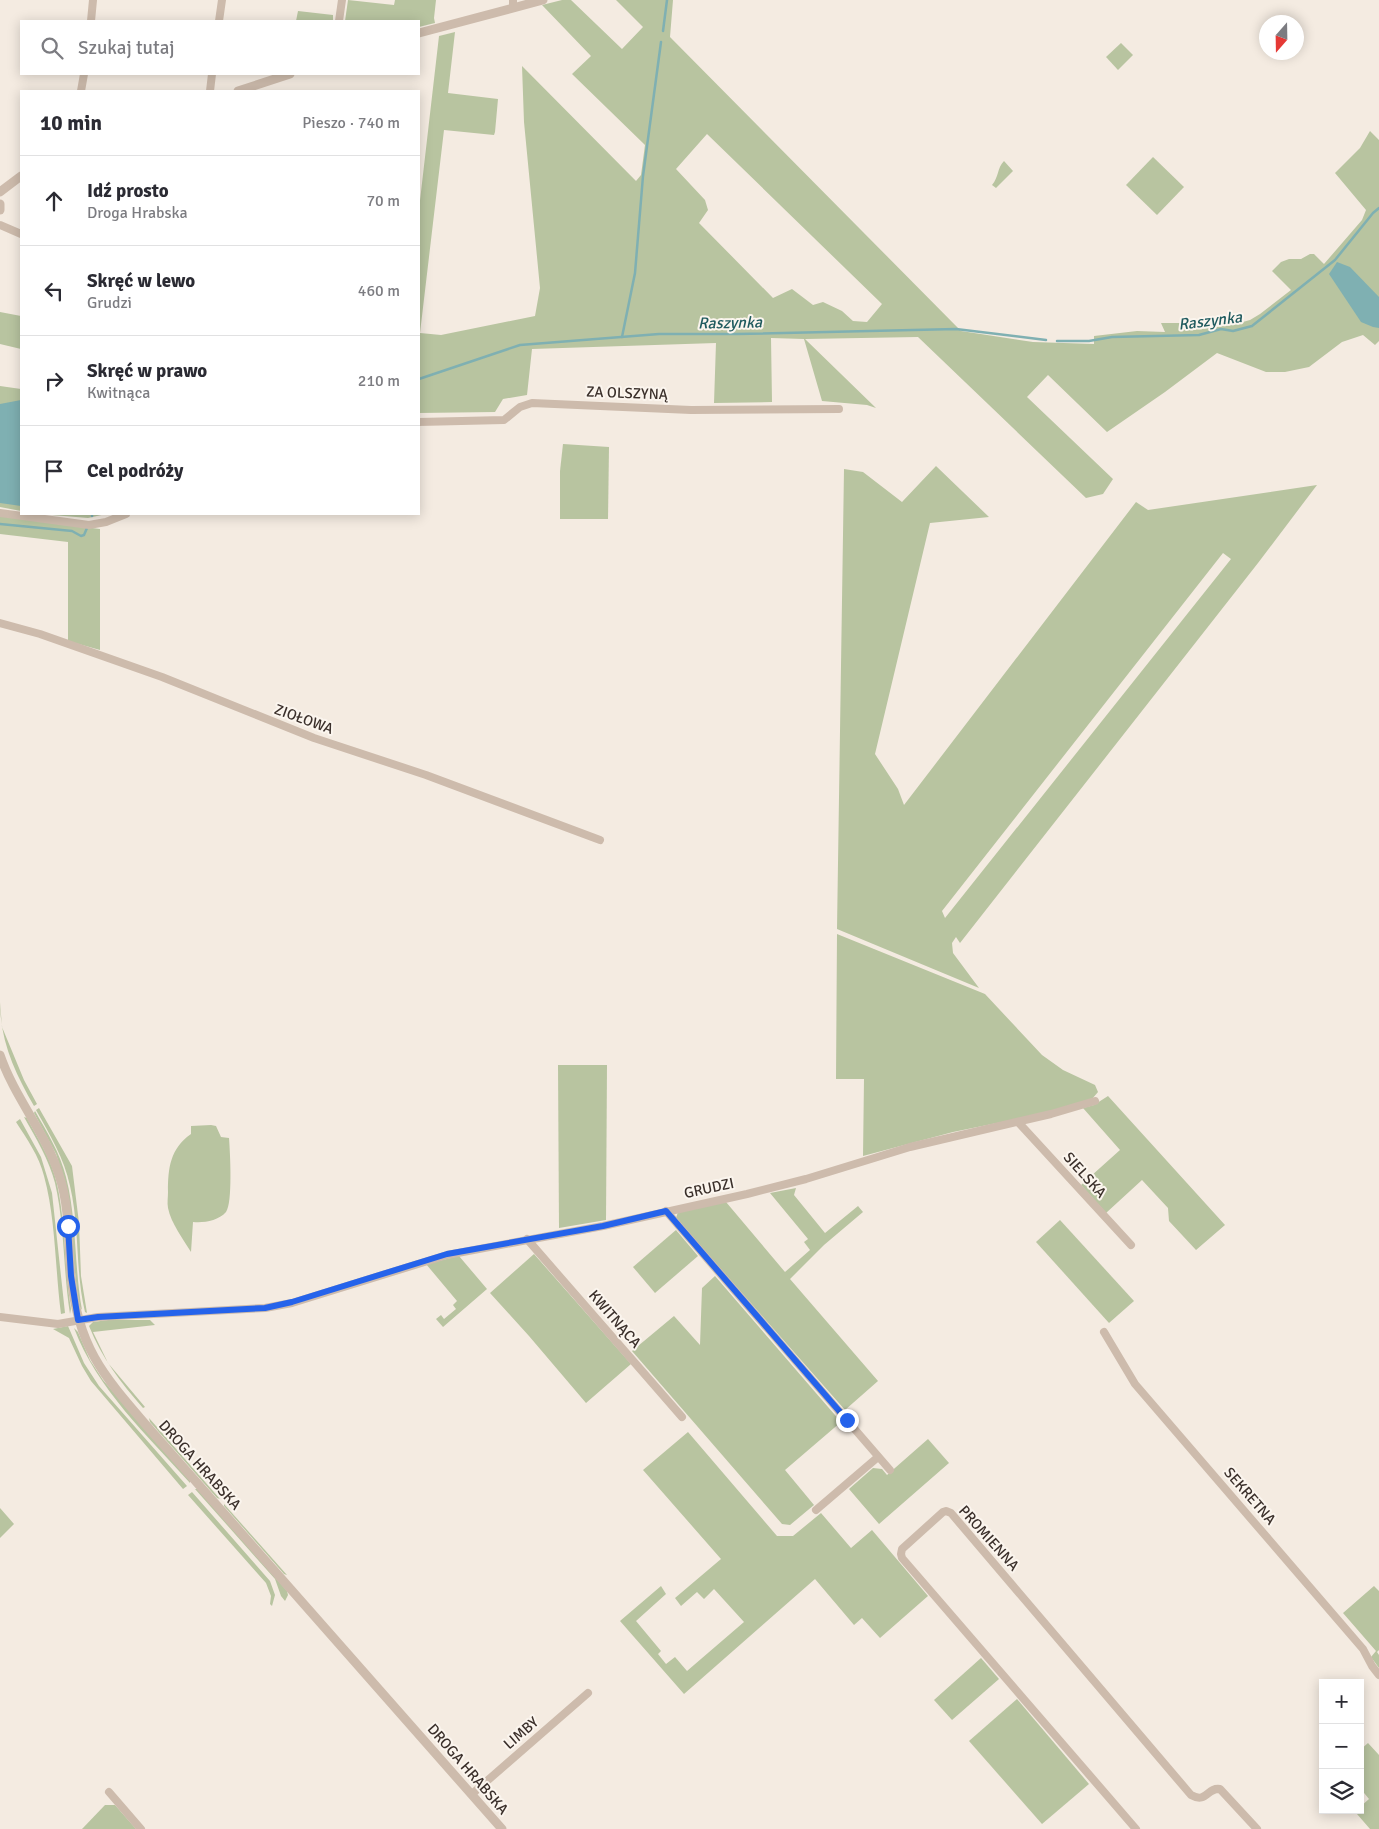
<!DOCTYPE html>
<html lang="pl">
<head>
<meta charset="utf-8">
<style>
  :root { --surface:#fff; --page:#f2f2f3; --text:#2b2b33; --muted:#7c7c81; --line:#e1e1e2 }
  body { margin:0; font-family:Signika,sans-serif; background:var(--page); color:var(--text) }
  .controls { position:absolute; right:15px; bottom:15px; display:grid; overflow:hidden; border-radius:0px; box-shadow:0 2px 12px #0003 }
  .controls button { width:45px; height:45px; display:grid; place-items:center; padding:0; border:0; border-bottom:1px solid var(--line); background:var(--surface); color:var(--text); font:25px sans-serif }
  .compass { position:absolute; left:1259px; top:15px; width:45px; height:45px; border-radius:50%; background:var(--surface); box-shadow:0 2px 12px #0003; rotate:200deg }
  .stop { position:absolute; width:15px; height:15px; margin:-11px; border:4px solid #2563eb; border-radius:50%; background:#fff }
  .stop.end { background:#2563eb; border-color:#fff; box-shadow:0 1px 5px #0008 }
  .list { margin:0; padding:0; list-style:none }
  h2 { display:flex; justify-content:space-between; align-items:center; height:65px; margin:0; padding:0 20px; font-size:21px }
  h2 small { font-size:16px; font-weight:400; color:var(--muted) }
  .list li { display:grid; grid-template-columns:32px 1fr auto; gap:15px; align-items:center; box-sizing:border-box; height:90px; padding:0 20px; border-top:1px solid var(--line) }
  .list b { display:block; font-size:19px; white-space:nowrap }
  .list p { margin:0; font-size:16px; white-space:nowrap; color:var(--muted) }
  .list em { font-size:16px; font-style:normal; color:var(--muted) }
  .icon { flex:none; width:28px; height:28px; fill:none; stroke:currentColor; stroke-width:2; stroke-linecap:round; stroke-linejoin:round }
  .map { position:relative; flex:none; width:1379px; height:1829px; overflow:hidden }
  .search { position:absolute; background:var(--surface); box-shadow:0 2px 12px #0003; left:20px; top:20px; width:400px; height:55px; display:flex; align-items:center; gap:12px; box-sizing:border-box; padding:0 18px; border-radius:0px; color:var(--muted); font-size:19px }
  .panel { position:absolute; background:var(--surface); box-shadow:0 2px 12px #0003; left:20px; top:90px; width:400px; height:425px; border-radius:0px }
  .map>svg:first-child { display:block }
  .green { fill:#b8c4a0; fill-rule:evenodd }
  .water { fill:#7fb0b2 }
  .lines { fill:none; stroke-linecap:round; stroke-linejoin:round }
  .stream { stroke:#7fb0b2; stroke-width:2.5 }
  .minor { stroke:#cdbbac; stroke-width:8 }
  .tertiary { stroke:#cdbbac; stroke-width:9 }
  .route { stroke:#2563eb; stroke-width:6 }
  .labels { text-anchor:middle; stroke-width:4; stroke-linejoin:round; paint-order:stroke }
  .street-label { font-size:15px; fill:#3b302b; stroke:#fbf5ee }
  .water-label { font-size:16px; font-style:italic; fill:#1f5a5e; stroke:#fbf5ee }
</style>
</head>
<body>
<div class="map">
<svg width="1379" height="1829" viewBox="0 0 1379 1829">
  <rect width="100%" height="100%" fill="#f4ebe1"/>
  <g class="green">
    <path d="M348,0L394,5L395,0H436L434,18L435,23L419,27V21H345Z"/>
    <path d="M562,0H571L622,49L643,27L616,0H673L670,37L961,331L1033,342L1094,344V336L1137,331L1165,332L1161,323H1180L1200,329L1232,325L1250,320L1260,314L1291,290L1272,271L1281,262L1289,259H1301L1310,254H1314L1324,264L1362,220L1366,210L1335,173L1360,148L1370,131L1379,140V341L1375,345L1363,335L1342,342L1309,367L1285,372H1266L1217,353L1165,392L1107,432L1048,375L1027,397L1113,479L1103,494L1086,498L918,337L805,339L876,408L867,405L822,401L804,339L771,338L772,402L714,403L716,343L532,349L527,395L503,399L495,412L419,413V209L439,36L455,32L448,93L498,99L495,132L494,135L444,130L420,333L441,335L535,316L540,288L524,122L522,66L636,181L641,175L645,145L572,74L591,56L542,5ZM707,134L882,304L867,322L853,321L842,311L823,302L813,305L792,289L773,298L699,223L708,210L705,200L676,169Z"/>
    <path d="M298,11L333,15V21H296Z"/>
    <path d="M1121,43L1133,55L1118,70L1106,57Z"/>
    <path d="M1153,157L1184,187L1157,215L1126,185Z"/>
    <path d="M1004,161L1013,171L996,188L992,185C999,177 997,168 1004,161Z"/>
    <path d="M0,312L21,316V349L0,344Z"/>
    <path d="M0,386L21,389V511L0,507Z"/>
    <path d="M563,444L609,447L608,519H560V471Z"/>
    <path d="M936,466L989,517L930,523L875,754L898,789L904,805L1136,502L1148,510L1317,485L1258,563L960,943L956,937L952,943L953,953L979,988L837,929L844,469L863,472L902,502ZM1223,553L1231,559L945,918L942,911Z"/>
    <path d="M40,514H106L88,518Z"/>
    <path d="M0,516L100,529V650L68,641V542L0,534Z"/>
    <path d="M837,934L985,994L1042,1055L1063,1070L1095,1085L1098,1092L1092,1099L1042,1114L953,1132L863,1156L864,1079H836Z"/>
    <path d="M0,1002L2,1027L24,1080L37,1104L34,1106C15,1073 0,1041 0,1002Z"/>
    <path d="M558,1065H607L606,1220L559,1228Z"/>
    <path d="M1108,1096L1225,1225L1196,1250L1169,1221L1168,1208L1142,1180L1106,1213L1081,1185L1120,1150L1083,1108L1094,1105Z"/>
    <path d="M39,1108L72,1166L79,1223L81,1276L87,1313L85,1312C75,1271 80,1228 70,1186C64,1158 50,1135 36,1110Z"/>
    <path d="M35,1111C47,1132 60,1153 66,1177C77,1220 74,1266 82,1310L80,1307L77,1290L65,1183L56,1154L34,1113Z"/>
    <path d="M24,1117L27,1118C38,1139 52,1160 57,1184C66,1225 64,1268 71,1309L70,1314C63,1271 65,1226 55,1183C49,1160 36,1138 24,1117Z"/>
    <path d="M20,1119L41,1157L52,1193L65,1313L61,1314C55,1269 56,1220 44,1176C39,1156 27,1139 16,1122Z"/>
    <path d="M211,1125L216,1126L221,1137L229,1138C230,1151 233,1203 226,1212C218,1221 204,1223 193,1222L191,1252C183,1239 171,1223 168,1208C167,1203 168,1197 168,1192C168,1168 170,1149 191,1134V1126Z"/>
    <path d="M796,1188L794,1195L825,1233L858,1206L863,1212L824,1245L790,1279L878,1381L845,1410L676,1218L678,1212L726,1202L785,1272L810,1250L804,1242L808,1239L770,1193Z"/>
    <path d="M1060,1220L1134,1301L1109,1323L1036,1242Z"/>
    <path d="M676,1230L698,1256L655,1293L633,1267Z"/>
    <path d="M534,1254L631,1364L586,1403L529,1336L490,1293Z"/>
    <path d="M459,1256L487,1289L443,1327L436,1319L441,1315L444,1319L456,1309L453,1305L457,1301L426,1264Z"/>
    <path d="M715,1276L841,1422L785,1470L814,1505L790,1525L782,1524L632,1351L674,1316L700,1345L702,1288Z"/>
    <path d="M108,1320H150L155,1325L93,1332L108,1363L145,1407L143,1408C120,1382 102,1358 89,1326L93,1322Z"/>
    <path d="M68,1326L84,1363L99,1386L187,1486L183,1489L91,1381L82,1366L69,1338L53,1329Z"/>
    <path d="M74,1328L78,1332L90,1360L103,1380L190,1480V1483C147,1435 97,1389 74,1328Z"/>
    <path d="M149,1418L220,1499L217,1498L150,1422Z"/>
    <path d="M688,1432L777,1536H793L821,1513L851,1548L872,1530L928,1596L880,1638L862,1618L854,1625L815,1579L684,1694L620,1621L661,1586L666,1594L636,1621L661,1651L658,1654L666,1664L675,1657L687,1671L744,1622L714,1589L704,1599L697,1592L681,1606L675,1598L721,1559L643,1470Z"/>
    <path d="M928,1439L949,1463L879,1524L849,1489L873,1468L882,1469L887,1475Z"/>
    <path d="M195,1489H198L287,1591L288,1595L285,1601L281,1596L275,1579Z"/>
    <path d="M192,1492L270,1581L275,1595L272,1606L270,1604L271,1596L266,1583L188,1495Z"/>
    <path d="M224,1504L287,1575L284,1574L224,1506Z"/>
    <path d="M0,1508L14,1524L0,1538Z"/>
    <path d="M1374,1586L1379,1591V1650L1377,1652L1379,1655V1668L1371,1657L1376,1651L1343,1613Z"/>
    <path d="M981,1658L999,1679L952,1720L934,1700Z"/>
    <path d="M1017,1699L1089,1784L1042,1824L969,1741Z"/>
    <path d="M1368,1743L1379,1755V1829H1370L1357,1814L1358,1812L1356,1810H1360V1807L1369,1799L1360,1788V1750Z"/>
    <path d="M105,1805H115L136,1829H82Z"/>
  </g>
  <g class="water">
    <path d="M1337,262L1350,267L1379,297V328L1373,327L1361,322L1329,274Z"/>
    <path d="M21,400V506L0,503V404Z"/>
  </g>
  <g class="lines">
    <g class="stream">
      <path d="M663,31L667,0"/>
      <path d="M622,337L635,273L643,176L661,42"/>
      <path d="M1057,341H1089L1112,337L1199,335L1221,329L1233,331L1252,326L1335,260L1373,213L1379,208"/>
      <path d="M419,379L520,345L659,334H737L956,329L1046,340"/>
      <path d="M92,516V514"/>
      <path d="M0,524L72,531L81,536L84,535L87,528"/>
    </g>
    <g class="minor">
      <path d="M513,0V8"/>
      <path d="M91,21L93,0"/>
      <path d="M219,21L222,0"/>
      <path d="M339,21L342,0"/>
      <path d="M81,91L84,74"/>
      <path d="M210,91L212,74"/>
      <path d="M0,225L21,234"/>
      <path d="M419,422L504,420L520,407L532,403L691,410L839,409"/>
      <path d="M0,513L89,525L106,522L126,514"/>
      <path d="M0,623L40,634L162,677L314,738L426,775L600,840"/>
      <path d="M1018,1122L1131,1245"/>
      <path d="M666,1211L890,1470"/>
      <path d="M527,1239L682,1417"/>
      <path d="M0,1317L58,1324L98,1317L265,1308L292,1303L447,1255L603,1226L747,1194L806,1179L910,1147L1051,1114L1095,1101"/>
      <path d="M1104,1332L1135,1384L1363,1649L1372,1666L1379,1675"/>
      <path d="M816,1510L878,1457"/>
      <path d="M109,1792L141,1829"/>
      <path d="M472,1794L588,1693"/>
      <path d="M1136,1829L902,1558L901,1554L902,1549L943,1512L946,1511L951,1513L1191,1795C1207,1804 1207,1787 1220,1789L1257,1829"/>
    </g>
    <g class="tertiary">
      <path d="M419,33L543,0"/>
      <path d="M238,91L290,74"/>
      <path d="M0,192L21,176"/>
      <path d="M0,204V210"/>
      <path d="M0,1055C15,1099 47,1134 60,1178C70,1210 68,1244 71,1276C78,1347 103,1375 147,1426L502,1829"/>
    </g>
  </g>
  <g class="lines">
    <path class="route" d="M68,1226L71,1276L78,1320L98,1317L265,1308L292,1302L447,1254L603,1226L666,1211L847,1420"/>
  </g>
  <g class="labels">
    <g class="street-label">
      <text transform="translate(627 393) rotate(2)" y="5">ZA OLSZYNĄ</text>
      <text transform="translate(304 719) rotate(20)" y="5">ZIOŁOWA</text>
      <text transform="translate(1085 1175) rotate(48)" y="5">SIELSKA</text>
      <text transform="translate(709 1188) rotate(-12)" y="5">GRUDZI</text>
      <text transform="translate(615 1319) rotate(49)" y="5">KWITNĄCA</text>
      <text transform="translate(200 1465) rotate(48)" y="5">DROGA HRABSKA</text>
      <text transform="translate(1250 1496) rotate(49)" y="5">SEKRETNA</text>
      <text transform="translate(989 1538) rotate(48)" y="5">PROMIENNA</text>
      <text transform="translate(521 1733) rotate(-41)" y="5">LIMBY</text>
      <text transform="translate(468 1769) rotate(49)" y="5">DROGA HRABSKA</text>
    </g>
    <g class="water-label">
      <text transform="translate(1210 320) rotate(-7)" y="6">Raszynka</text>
      <text transform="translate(730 322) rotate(-1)" y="6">Raszynka</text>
    </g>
  </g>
</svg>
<div class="controls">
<button>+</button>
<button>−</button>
<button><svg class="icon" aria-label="layers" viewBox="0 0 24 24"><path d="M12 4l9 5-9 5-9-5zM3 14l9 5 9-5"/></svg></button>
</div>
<svg class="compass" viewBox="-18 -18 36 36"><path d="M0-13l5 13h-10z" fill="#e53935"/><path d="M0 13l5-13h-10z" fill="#7c7c81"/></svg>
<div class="stop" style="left:68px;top:1226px"></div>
<div class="stop end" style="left:847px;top:1420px"></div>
<div class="search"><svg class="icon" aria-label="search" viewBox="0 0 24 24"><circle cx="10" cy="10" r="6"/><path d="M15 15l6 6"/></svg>Szukaj tutaj</div>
<section class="panel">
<h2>10 min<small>Pieszo · 740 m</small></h2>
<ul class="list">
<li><svg class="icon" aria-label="ahead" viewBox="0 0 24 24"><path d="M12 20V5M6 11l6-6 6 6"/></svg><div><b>Idź prosto</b><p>Droga Hrabska</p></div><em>70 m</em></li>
<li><svg class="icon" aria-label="left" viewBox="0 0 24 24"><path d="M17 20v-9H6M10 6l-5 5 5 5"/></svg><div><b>Skręć w lewo</b><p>Grudzi</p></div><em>460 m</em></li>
<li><svg class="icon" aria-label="right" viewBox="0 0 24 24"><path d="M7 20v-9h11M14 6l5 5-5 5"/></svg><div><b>Skręć w prawo</b><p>Kwitnąca</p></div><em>210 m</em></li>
<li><svg class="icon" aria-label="arrive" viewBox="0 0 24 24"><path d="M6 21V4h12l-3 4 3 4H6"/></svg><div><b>Cel podróży</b></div></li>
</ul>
</section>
</div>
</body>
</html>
